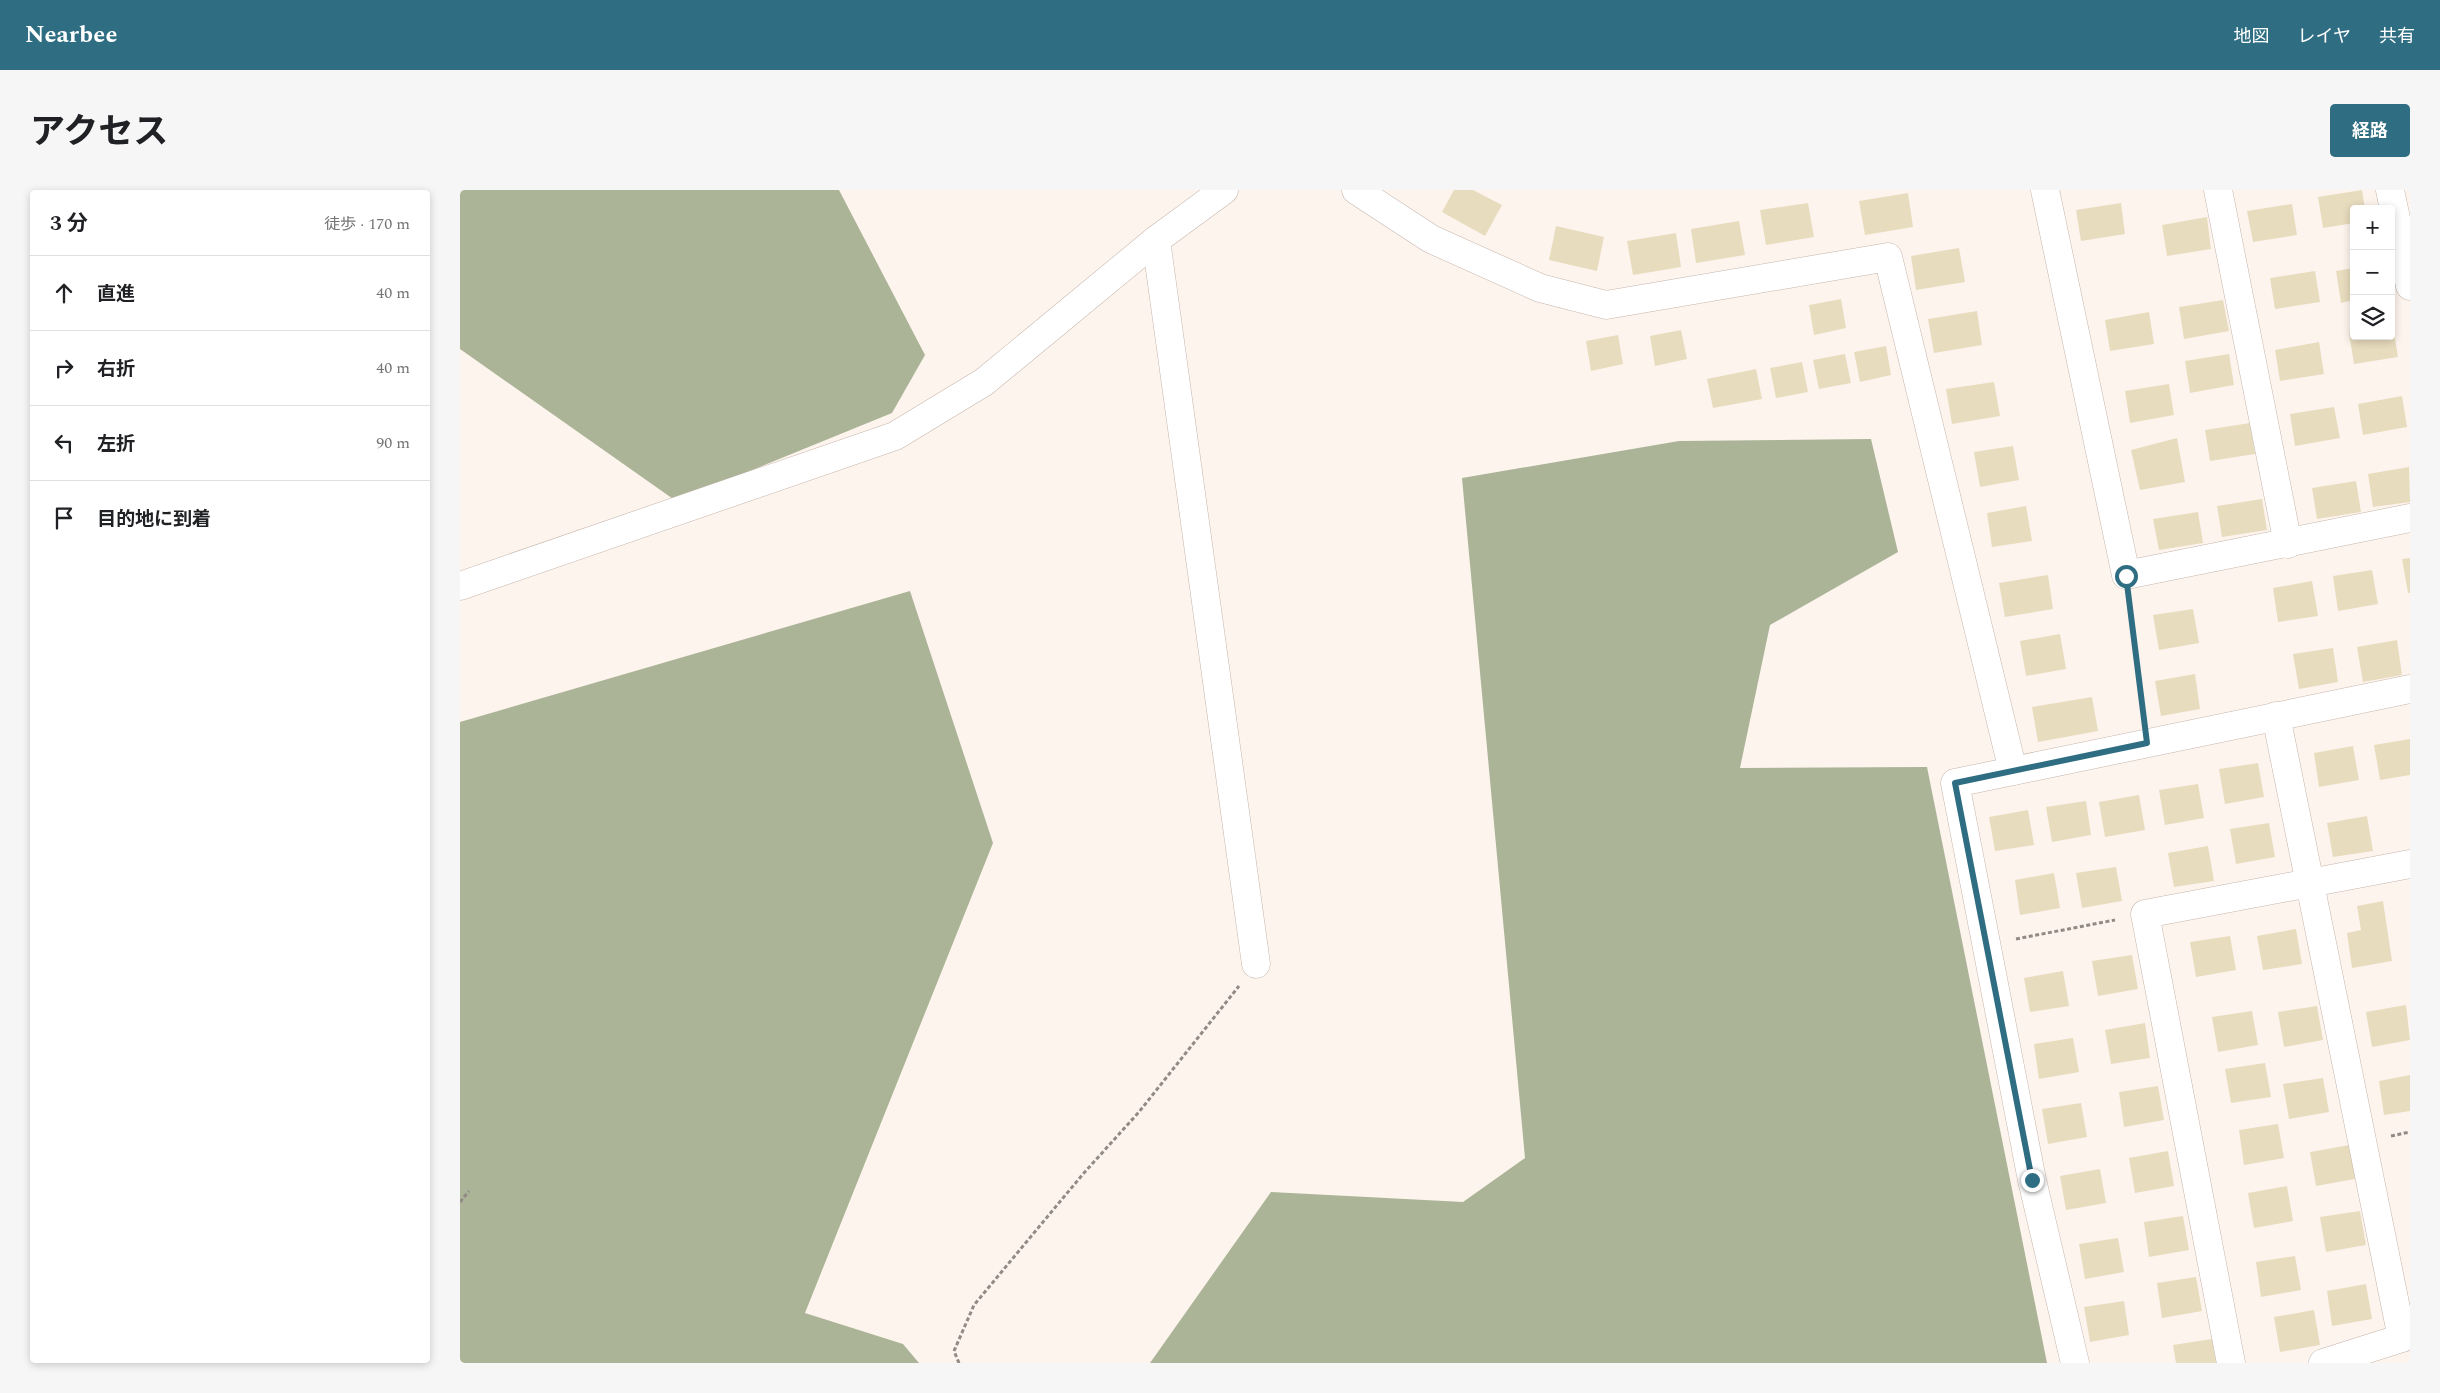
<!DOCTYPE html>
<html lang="ja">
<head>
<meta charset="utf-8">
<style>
  :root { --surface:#fff; --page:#f6f6f6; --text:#202124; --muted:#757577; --line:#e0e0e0; --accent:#2e6d82 }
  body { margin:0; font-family:Spectral,"Noto Sans JP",serif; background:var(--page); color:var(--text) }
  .controls { position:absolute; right:15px; top:15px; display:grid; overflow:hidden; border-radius:5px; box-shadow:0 2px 8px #0003 }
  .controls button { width:45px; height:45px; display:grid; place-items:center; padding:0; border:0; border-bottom:1px solid var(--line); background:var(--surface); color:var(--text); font:25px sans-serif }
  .stop { position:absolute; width:15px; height:15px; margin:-11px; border:4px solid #2e6d82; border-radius:50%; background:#fff }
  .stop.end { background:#2e6d82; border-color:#fff; box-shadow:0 1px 5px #0008 }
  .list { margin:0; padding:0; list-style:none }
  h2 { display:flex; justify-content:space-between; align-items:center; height:65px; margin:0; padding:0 20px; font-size:21px }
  h2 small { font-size:16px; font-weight:400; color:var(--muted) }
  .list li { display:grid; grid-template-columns:32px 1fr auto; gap:15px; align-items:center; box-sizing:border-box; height:75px; padding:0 20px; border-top:1px solid var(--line) }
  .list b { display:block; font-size:19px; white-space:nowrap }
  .list em { font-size:16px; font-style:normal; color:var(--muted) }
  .icon { flex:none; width:28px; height:28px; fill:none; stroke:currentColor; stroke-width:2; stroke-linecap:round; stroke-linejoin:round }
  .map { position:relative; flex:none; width:1950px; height:1173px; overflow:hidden; border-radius:5px }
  header { display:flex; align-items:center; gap:30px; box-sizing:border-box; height:70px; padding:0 25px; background:var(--accent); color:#fff }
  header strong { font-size:24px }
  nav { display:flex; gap:28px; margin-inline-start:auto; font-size:18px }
  .intro { display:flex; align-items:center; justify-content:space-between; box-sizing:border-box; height:120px; padding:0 30px }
  h1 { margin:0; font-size:35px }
  .button { padding:12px 22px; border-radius:5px; background:var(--accent); color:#fff; font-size:18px; font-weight:700 }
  main { display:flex; gap:30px; padding:0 30px }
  aside { flex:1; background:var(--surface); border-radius:5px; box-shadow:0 2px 8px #0003 }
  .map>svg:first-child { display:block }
  .forest { fill:#abb497 }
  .building { fill:#e8dcbe }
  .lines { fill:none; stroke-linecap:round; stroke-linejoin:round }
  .minor-casing { stroke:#c5b5ab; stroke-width:29 }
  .path { stroke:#928a85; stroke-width:3; stroke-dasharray:4 2.5; stroke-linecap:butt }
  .minor { stroke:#fff; stroke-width:28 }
  .route { stroke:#2e6d82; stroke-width:6 }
</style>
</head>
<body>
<header>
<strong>Nearbee</strong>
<nav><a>地図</a><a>レイヤ</a><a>共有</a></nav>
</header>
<div class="intro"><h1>アクセス</h1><a class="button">経路</a></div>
<main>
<aside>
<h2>3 分<small>徒歩 · 170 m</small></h2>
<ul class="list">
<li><svg class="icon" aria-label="ahead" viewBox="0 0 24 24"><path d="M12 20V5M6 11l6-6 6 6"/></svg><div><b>直進</b></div><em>40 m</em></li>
<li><svg class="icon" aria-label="right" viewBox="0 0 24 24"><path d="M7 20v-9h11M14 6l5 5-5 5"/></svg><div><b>右折</b></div><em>40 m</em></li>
<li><svg class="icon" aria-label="left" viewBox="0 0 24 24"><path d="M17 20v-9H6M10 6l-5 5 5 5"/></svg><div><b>左折</b></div><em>90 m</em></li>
<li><svg class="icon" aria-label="arrive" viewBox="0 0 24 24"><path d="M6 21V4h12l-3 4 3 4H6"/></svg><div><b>目的地に到着</b></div></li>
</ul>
</aside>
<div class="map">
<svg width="1950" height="1173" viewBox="0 0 1950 1173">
  <rect width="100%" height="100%" fill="#fef4ee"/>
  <g class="forest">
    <path d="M0,0H379L465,165L432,223L216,311L0,159Z"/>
    <path d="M1411,249L1438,362L1310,435L1280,578L1467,577L1587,1173H690L811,1002L1003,1012L1065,968L1002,288L1219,251Z"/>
    <path d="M450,401L533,653L345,1123L443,1154L459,1173H0V532Z"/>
  </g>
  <g class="building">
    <path d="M994,0H1013L1042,15L1025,46L982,22Z"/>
    <path d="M1902,0L1905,19H1894V33L1863,38L1858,7Z"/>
    <path d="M1448,3L1453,37L1405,45L1399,11Z"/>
    <path d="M1348,13L1354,47L1306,55L1300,20Z"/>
    <path d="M1661,13L1665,44L1621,51L1616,20Z"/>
    <path d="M1832,14L1837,45L1793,52L1787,21Z"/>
    <path d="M1747,27L1751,59L1707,66L1702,35Z"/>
    <path d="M1279,31L1285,65L1236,73L1231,39Z"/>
    <path d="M1096,36L1144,47L1137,81L1089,70Z"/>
    <path d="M1216,43L1221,77L1173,85L1167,51Z"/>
    <path d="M1499,58L1505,92L1456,100L1451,66Z"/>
    <path d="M1894,78V110L1881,113L1876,81Z"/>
    <path d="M1855,81L1860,112L1815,119L1810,88Z"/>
    <path d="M1381,109L1386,138L1354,145L1349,115Z"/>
    <path d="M1763,110L1769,141L1724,149L1719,117Z"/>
    <path d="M1517,121L1522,155L1474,163L1468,129Z"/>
    <path d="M1689,122L1694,154L1650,161L1645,130Z"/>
    <path d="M1931,136H1933L1938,167L1894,174L1889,143L1894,142V146H1931Z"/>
    <path d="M1221,140L1227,169L1195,176L1190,146Z"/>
    <path d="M1158,145L1163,174L1131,181L1126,151Z"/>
    <path d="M1859,152L1864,184L1820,191L1815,160Z"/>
    <path d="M1426,156L1431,185L1400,192L1394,162Z"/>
    <path d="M1385,164L1391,193L1359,199L1353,170Z"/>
    <path d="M1769,164L1774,195L1730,203L1725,171Z"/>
    <path d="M1342,172L1348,202L1316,208L1310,178Z"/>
    <path d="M1296,179L1302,209L1253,218L1247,189Z"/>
    <path d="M1534,192L1540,226L1492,234L1486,199Z"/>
    <path d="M1709,194L1714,225L1670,233L1665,201Z"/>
    <path d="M1942,206L1947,237L1903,245L1898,214Z"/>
    <path d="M1874,217L1880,248L1835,256L1830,224Z"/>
    <path d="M1790,233L1795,264L1750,271L1745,240Z"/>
    <path d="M1717,248L1725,292L1680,300L1671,260Z"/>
    <path d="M1553,256L1559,290L1520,297L1514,262Z"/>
    <path d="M1949,277L1950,312L1913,317L1908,284Z"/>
    <path d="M1896,291L1901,322L1857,329L1852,298Z"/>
    <path d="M1802,309L1807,340L1762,347L1757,316Z"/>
    <path d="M1566,316L1572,351L1532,357L1527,323Z"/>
    <path d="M1738,322L1743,353L1699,360L1693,329Z"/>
    <path d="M1950,368V403H1948L1942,369Z"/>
    <path d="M1912,380L1918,414L1878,421L1873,386Z"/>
    <path d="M1588,385L1593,419L1545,427L1539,393Z"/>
    <path d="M1852,391L1858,426L1818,432L1813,398Z"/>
    <path d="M1733,419L1739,453L1699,460L1693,425Z"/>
    <path d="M1600,444L1606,479L1566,486L1560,451Z"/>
    <path d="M1937,450L1942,485L1903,492L1897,457Z"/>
    <path d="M1873,458L1878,492L1839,499L1833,464Z"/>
    <path d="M1735,484L1740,519L1701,526L1695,491Z"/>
    <path d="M1632,507L1638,541L1578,552L1572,517Z"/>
    <path d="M1950,549V585L1920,590L1914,555Z"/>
    <path d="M1893,556L1899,590L1859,597L1854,563Z"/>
    <path d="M1798,573L1804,607L1765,614L1759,579Z"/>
    <path d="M1738,594L1744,628L1705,635L1699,600Z"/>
    <path d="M1679,605L1685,640L1645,647L1639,612Z"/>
    <path d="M1626,611L1631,645L1592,652L1586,617Z"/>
    <path d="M1568,620L1574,655L1535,661L1529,627Z"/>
    <path d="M1907,626L1913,661L1873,667L1867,633Z"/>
    <path d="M1809,633L1815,667L1776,674L1770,639Z"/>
    <path d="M1748,656L1754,691L1714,697L1708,663Z"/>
    <path d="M1656,677L1662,711L1622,718L1616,683Z"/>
    <path d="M1594,683L1600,718L1560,725L1555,690Z"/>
    <path d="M1923,711L1932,771L1892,778L1887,743L1901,740L1897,716Z"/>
    <path d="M1836,739L1842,774L1803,780L1797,746Z"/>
    <path d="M1770,746L1776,780L1736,787L1730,752Z"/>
    <path d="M1672,765L1678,799L1638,806L1632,771Z"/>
    <path d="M1603,781L1609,816L1570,822L1564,788Z"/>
    <path d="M1946,815L1950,850L1912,857L1906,822Z"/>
    <path d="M1857,816L1863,850L1824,857L1818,822Z"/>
    <path d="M1792,821L1798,855L1758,862L1752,827Z"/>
    <path d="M1685,833L1690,868L1651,874L1645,840Z"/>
    <path d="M1613,848L1619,882L1579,889L1574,854Z"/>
    <path d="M1805,873L1811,907L1771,913L1765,879Z"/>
    <path d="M1950,885V921L1924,925L1919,891Z"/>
    <path d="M1863,888L1869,922L1829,929L1823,894Z"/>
    <path d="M1698,896L1704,930L1664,937L1659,902Z"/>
    <path d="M1621,913L1627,947L1588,954L1582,919Z"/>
    <path d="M1818,934L1824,968L1784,975L1779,940Z"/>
    <path d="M1890,955L1895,989L1856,996L1850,962Z"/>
    <path d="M1708,961L1714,996L1675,1003L1669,968Z"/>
    <path d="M1640,979L1646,1013L1606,1020L1600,986Z"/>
    <path d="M1827,996L1833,1031L1794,1038L1788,1003Z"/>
    <path d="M1900,1021L1906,1055L1866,1062L1860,1027Z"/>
    <path d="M1723,1026L1729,1060L1689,1067L1684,1032Z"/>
    <path d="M1658,1048L1664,1082L1625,1089L1619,1054Z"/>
    <path d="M1835,1066L1841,1100L1801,1107L1796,1072Z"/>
    <path d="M1736,1087L1742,1121L1702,1128L1697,1093Z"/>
    <path d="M1906,1094L1912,1129L1872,1136L1867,1101Z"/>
    <path d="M1664,1111L1669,1145L1630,1152L1624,1117Z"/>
    <path d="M1854,1120L1860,1155L1820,1162L1814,1127Z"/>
    <path d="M1752,1149L1756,1173H1716L1713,1155Z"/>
  </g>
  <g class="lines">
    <g class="minor-casing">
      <g id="minor">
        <path d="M896,0L971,49L1080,98L1146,115L1428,67L1553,581"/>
        <path d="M1585,0L1666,385L1950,328"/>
        <path d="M1758,0L1828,354"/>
        <path d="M1930,0L1950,96"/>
        <path d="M696,50L796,774"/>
        <path d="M0,396L435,246L524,192L696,50L764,0"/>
        <path d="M1816,526L1942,1148L1863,1173"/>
        <path d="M1615,1173L1572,990L1495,593L1950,499"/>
        <path d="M1771,1173L1685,724L1950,674"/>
      </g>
    </g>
    <g class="path">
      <path d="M1669,415L1684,525"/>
      <path d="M1556,749L1655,730"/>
      <path d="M1931,946L1950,942"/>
      <path d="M0,1012L9,1001"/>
      <path d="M499,1173L494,1161L514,1115L623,984L679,922L779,796"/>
    </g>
    <use href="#minor" class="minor"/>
  </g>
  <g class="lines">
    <path class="route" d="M1572,990L1495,593L1687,553L1666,386"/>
  </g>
</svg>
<div class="controls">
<button>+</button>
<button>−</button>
<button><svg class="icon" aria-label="layers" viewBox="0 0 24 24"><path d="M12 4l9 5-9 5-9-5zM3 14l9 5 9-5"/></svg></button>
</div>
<div class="stop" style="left:1666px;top:386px"></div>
<div class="stop end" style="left:1572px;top:990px"></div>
</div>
</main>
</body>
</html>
